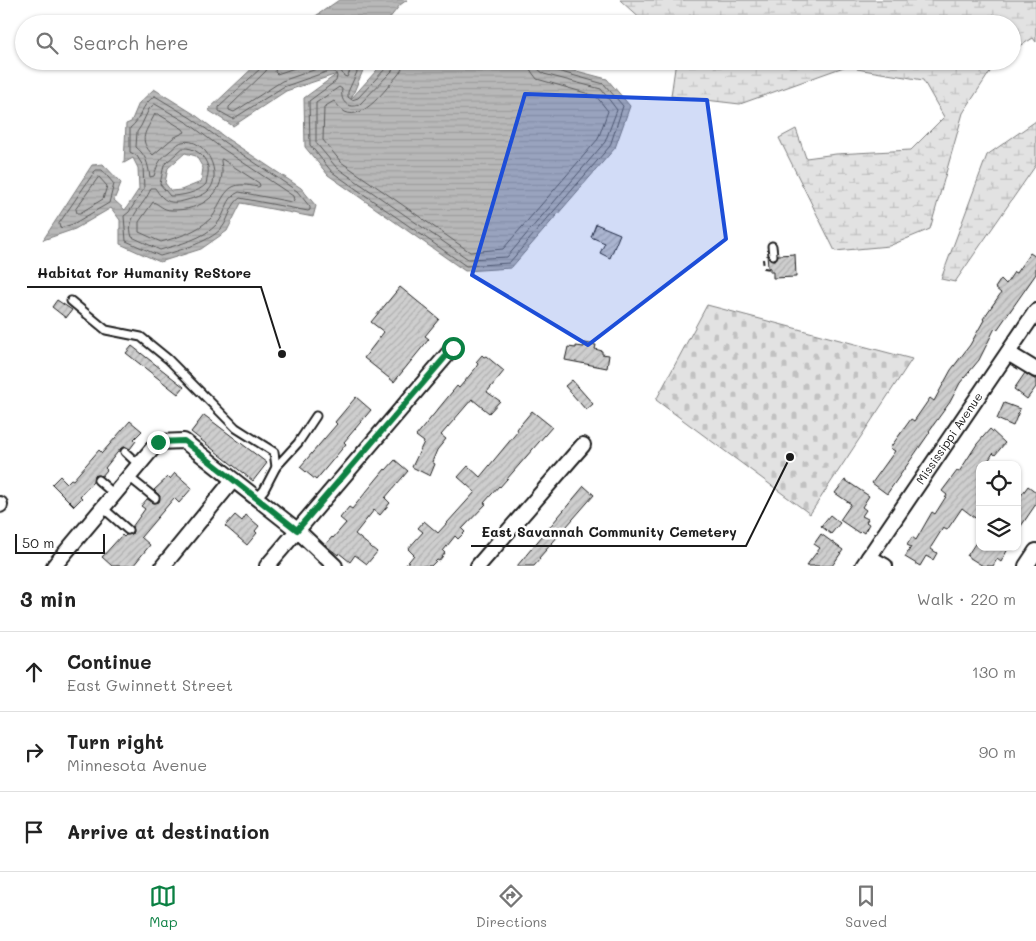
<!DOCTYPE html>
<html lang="en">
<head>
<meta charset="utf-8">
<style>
  :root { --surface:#fff; --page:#f2f2f2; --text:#222; --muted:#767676; --line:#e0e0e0; --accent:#0b8043 }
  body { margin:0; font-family:Mali,sans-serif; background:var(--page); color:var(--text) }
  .controls { position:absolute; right:15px; bottom:15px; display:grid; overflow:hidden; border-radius:10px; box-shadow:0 1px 4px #0004 }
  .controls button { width:45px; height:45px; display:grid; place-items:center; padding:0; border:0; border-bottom:1px solid var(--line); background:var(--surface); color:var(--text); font:25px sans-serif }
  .scale { position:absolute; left:15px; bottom:12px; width:90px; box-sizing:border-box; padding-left:5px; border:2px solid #1c1c1c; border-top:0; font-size:14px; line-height:18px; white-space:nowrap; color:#1c1c1c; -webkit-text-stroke:4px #fff; paint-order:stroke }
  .stop { position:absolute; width:15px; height:15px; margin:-11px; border:4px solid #0b8043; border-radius:50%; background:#fff }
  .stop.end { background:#0b8043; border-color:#fff; box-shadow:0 1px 5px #0008 }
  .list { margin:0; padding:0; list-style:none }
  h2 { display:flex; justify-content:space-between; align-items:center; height:65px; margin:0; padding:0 20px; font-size:21px }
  h2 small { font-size:16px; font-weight:400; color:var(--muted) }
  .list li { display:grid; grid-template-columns:32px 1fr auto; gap:15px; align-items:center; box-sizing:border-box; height:80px; padding:0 20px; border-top:1px solid var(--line) }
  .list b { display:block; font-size:19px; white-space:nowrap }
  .list p { margin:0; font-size:16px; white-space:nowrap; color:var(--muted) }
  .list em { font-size:16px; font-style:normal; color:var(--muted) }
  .icon { flex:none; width:28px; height:28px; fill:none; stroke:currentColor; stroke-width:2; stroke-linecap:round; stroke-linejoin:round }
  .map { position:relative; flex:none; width:1036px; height:566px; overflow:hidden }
  .search { position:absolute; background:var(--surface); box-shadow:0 1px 4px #0004; left:15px; right:15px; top:15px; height:55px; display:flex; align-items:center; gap:12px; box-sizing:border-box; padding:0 18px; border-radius:28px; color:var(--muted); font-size:19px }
  .sheet { height:305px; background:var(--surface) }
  nav { display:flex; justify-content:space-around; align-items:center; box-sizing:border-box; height:70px; border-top:1px solid var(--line); background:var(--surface); font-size:14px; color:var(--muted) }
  nav a { display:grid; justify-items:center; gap:2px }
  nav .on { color:var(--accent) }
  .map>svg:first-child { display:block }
  .wetland { fill:url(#wetland-marsh); stroke:#7f7f7f }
  .cemetery { fill:url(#cemetery-stones); stroke:#7f7f7f }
  .water { fill:url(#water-rules); stroke:#7a7a7a; fill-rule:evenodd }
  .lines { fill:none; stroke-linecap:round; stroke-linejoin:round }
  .shore { stroke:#5a5a5a; stroke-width:1 }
  .building { fill:url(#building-hatch); stroke:#1c1c1c }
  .lane-casing { stroke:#1c1c1c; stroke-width:11 }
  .street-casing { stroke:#1c1c1c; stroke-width:18 }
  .path { stroke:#1c1c1c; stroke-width:2; stroke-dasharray:5 4; stroke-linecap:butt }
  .lane { stroke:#fff; stroke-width:7 }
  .street { stroke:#fff; stroke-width:14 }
  .route { stroke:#0b8043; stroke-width:6 }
  .marked { fill:#1d4ed8; fill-opacity:0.2; stroke:#1d4ed8; stroke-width:4; stroke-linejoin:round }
  .labels { text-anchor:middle; stroke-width:5; stroke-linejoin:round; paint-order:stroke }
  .street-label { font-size:12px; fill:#1c1c1c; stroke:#fff }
  .leader { fill:none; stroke:#1c1c1c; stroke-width:2 }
  .callout-dot { fill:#1c1c1c; stroke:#fff; stroke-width:2 }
  .callout-label { font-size:14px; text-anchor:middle; font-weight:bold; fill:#1c1c1c; stroke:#fff; stroke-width:5; stroke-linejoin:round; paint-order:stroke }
</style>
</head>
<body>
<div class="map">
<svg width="1036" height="566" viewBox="0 0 1036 566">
  <defs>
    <pattern id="wetland-marsh" width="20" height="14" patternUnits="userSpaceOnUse" patternTransform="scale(1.25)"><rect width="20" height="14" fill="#e2e2e2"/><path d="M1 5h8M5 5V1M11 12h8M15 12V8" fill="none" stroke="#c1c1c1"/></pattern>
    <pattern id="cemetery-stones" width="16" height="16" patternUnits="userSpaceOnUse" patternTransform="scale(1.25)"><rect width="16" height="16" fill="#e2e2e2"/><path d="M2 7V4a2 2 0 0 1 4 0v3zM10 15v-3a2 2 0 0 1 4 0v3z" fill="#c1c1c1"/></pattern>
    <pattern id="water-rules" width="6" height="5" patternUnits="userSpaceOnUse" patternTransform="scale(1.25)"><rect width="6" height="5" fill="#b8b8b8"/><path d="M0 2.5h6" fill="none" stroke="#9e9e9e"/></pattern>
    <pattern id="building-hatch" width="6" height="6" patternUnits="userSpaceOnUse" patternTransform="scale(1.25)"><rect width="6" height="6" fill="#cecece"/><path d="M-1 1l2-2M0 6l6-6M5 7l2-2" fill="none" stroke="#b0b0b0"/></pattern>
  </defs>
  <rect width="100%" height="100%" fill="#fff"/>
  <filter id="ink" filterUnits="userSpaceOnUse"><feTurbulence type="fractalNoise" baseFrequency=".02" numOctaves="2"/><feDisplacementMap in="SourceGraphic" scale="10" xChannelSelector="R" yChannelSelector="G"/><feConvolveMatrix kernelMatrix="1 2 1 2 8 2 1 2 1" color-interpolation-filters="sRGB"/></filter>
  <g filter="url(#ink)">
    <g class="wetland">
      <path d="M620,0H1036V42L1033,38L1012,51V24H646Z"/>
      <path d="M676,61H855L852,64L740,104L671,96Z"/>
      <path d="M861,61H997L963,113L930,229L889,246L835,251L779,138L796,129L806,158L836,154L911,150L944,117L923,80L857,69Z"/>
      <path d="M1036,121V165L955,282L941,279L987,155Z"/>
    </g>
    <path class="cemetery" d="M707,305L912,359L810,514L656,400Z"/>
    <g class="water">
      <path d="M339,0H407L400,5L385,24H304Z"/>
      <path d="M260,61H367L351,99L385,61H539L607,79L630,106L615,148L511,268L465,271L328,175L305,147L304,98L337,74L286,91L233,126L208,110Z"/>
      <path d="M154,89L194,114L226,138L301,188L316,206L313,217L241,203L227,231L201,249L160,262L120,244V220L111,208L75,229L43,240L92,165L103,164L121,183L114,200L125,210L139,189L138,168L133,158L124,163L126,124L131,122L139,103ZM185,153L196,156L203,168L201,182L181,190L171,191L165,183L168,168Z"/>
    </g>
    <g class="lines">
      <g class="shore">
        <path d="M263,61L262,67L219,107V111L233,119L283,87L329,71L335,72L337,76L336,81L309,101L310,145L332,172L466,266L509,263L610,146L623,106L604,84L547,68L544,66L543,61"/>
        <path d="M270,61L266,71L229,107V110L234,112L282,81L328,65L338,66L344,76L347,77L355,61"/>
        <path d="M277,61L275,72L277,74L315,61"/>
        <path d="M362,61L348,92V97L352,100L358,98L387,67L389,61"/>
        <path d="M395,61L392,71L359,105C347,109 340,101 342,89L339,87L316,103V143L336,167L468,259L507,257L605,142L617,110L601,89L544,74L538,69L536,61"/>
        <path d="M402,61V69L398,75C386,88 364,121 345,112C340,109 337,104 334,101L324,107L323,140L341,162L470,252L503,249L598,139L608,111L596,96L537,79L531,71L529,61"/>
        <path d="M155,96L191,118L224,142L297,191L310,207V210L308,211L240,198C232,203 229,217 224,225C214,241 178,251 160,256L126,241L124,216L129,212L144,189L143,166L137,156L130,152V128C142,119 140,105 155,96Z"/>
        <path d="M155,104L188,123L220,147L293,196L294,200L292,202L239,192C226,197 226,214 217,224C203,239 180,244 160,250L132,237C125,216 145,206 151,188H155C164,202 170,205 187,200C194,198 203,196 208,191C224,176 206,136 182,142C178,143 174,148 170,151C159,160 158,163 154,176L150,177C148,164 146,155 136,147L137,132L141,126L149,109Z"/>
        <path d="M155,114H158L183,129L185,132L173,138L153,155C137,139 146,132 155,114Z"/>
        <path d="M183,148C194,147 205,155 208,167C209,172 207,179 206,184C198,193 181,196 170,196L160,184L164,165Z"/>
        <path d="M222,159L259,183L260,186L258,187C234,182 229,185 218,206C216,211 214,216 210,219C196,232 179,237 161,242L139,232V222L153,202C159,204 163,210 171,210C201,211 228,194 221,161Z"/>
        <path d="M96,170H102L114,184L109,203L73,224L60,228L59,224Z"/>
        <path d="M99,177L107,186L103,199L80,213H77L76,209Z"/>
      </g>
    </g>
    <g class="building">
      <path d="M596,224L620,234L610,258L600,253L605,243L591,237Z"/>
      <path d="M1030,253L1036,257V274L997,330L995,328L979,360L960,383L950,402L929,431L930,432L887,494L872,483L895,451L890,448L911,419L914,421L930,398L934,401L951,370L970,345L984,320L983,319L1001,293L995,288L1001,279L1006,284L1014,272L1016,273Z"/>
      <path d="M795,254L796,277L773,278V272H770V268L768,267L767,255L769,258L773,260L776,259L778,255Z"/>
      <path d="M400,287L439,319L425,336L429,339L394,382L364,358L384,332L371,322Z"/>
      <path d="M57,300L72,310L66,318L52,307Z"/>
      <path d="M585,343L596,345L595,349L602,351V354L609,355L607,368L565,360L568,347L576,348V346L584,347Z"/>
      <path d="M132,346L184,387L178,394L126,353Z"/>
      <path d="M482,355L484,357L486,356L504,371L487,392L500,401L489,413L472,399L441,435L446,439L437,450L432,462L435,464L430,476L412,467L424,442L416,436L457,386L459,388L475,369L478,364L476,362Z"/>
      <path d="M1025,373L1036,380V387L1027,399L1014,389Z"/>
      <path d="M572,380L593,404L586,410L565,386Z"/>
      <path d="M356,397L371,410L344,442L346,444L316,480L300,467L337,424L335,422Z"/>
      <path d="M1004,403L1020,409L1013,426L997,419Z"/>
      <path d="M532,411L552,427L500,487L499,486L484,503L486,504L462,529L465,532L458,539L455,536L443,551L445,553L439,561L437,560L431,566H405L414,555L408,549L423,532L418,528L424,521L438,533L475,492L458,477L468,466L480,477L518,431L517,429Z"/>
      <path d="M204,415L267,463L253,481L191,432Z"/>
      <path d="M130,421L142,431L134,439L136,441L130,449L126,447L121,448L105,468L107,470L102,476L99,475L94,476L93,482L80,496L82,498L74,506L52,484L60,476L67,483L71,479L73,480L99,450L102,453Z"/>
      <path d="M990,429L1005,443L995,455L993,453L986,465H980V511L975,518L962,508L947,530L943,528L931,547V549L937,553L933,560L926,556L920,566L905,557L911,547L907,545L912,537L916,540L932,512L935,514L947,495L942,491L957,471L959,472L977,444Z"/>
      <path d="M395,460L408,471L385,498L390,503L380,515L374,510L355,534L377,552L367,564L355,555L350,562L339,553L338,555L325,545L332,537L333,538L346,523L340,518L349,507L352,509L385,469L386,470Z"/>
      <path d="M175,473L192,488L179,503L174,498L141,537L150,545L133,566H112L102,557L122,535L124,537L126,535L132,534L133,531L132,527L145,509L141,506L147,499L154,503L159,502L160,496L154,490L168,477L170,479Z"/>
      <path d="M845,480L869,496L862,507L866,510L862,516L868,519L866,522L869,524L864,533L861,531L859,533L840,520L851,504L835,493Z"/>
      <path d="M584,486L594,495L539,558L540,559L534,566H517Z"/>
      <path d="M1028,486L1036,492V504L1017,532V501Z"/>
      <path d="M235,515L242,521L246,515L259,526L255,531L257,533L247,545L225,526Z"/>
      <path d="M830,515L840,523L831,534L821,526Z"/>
      <path d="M821,534L843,550L832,566H806L820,548L814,544Z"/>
      <path d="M980,536V547H1009L1001,562L997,559L993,566H983L967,556Z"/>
    </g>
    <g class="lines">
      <g class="lane-casing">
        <g id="lane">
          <path d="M772,246L773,255"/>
          <path d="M71,301L106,330L141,337L168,359L236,428L274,452L276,467L264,490L257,498"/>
          <path d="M125,452L139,465"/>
          <path d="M276,467L298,443L316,416"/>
          <path d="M129,477L155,498"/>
          <path d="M98,480L114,494"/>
          <path d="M103,508L128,530"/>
        </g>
      </g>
      <g class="street-casing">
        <g id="street">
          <path d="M1008,353L1036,370"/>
          <path d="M0,505V504"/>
          <path d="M869,557L885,566"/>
          <path d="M54,566L158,442L184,441L297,530L335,566"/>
          <path d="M163,566L233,480"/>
          <path d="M267,566L453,348"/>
          <path d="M478,566L583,445"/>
          <path id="s1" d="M863,566L1036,311"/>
          <path d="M1026,566L1036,551"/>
        </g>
      </g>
      <path class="path" d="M763,259L764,268L770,269"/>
      <use href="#lane" class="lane"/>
      <use href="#street" class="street"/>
    </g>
  </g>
  <g class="lines" filter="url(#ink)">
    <path class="route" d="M158,442L184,441L297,530L453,348"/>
  </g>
  <path class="marked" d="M525,94L707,100L726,239L588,345L472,275Z"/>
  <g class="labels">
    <g class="street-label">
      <text dy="4" stroke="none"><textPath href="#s1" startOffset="154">Mississippi Avenue</textPath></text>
    </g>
  </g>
  <path class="leader" d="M282 354L261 287H27M790 457L746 546H471"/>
  <g class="callout-dot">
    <circle cx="282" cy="354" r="5"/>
    <circle cx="790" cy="457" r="5"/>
  </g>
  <g class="callout-label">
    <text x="144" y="278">Habitat for Humanity ReStore</text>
    <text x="609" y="537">East Savannah Community Cemetery</text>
  </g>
</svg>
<div class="controls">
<button><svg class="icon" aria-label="locate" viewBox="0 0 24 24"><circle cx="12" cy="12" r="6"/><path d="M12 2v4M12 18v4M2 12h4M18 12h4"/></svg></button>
<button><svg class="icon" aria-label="layers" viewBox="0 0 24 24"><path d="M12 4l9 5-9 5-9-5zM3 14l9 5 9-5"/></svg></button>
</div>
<div class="scale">50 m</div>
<div class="stop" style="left:453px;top:348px"></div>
<div class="stop end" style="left:158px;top:442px"></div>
<div class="search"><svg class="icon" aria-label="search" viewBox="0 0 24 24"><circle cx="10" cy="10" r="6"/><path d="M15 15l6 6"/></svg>Search here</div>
</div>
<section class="sheet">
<h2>3 min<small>Walk · 220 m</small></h2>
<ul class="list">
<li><svg class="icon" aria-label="ahead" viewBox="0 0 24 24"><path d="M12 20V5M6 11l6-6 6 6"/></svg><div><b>Continue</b><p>East Gwinnett Street</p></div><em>130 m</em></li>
<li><svg class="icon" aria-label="right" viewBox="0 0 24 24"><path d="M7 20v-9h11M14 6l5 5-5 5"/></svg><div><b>Turn right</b><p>Minnesota Avenue</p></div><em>90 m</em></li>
<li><svg class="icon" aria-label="arrive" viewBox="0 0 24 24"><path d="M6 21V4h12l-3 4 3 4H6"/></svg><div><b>Arrive at destination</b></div></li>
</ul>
</section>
<nav>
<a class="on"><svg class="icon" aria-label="map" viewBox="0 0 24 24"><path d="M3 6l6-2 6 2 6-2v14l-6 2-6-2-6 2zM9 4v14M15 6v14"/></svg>Map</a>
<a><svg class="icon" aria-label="directions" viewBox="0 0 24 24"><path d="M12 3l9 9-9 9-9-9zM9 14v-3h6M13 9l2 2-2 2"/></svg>Directions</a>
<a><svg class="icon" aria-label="saved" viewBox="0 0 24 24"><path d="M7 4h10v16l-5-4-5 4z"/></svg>Saved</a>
</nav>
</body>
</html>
